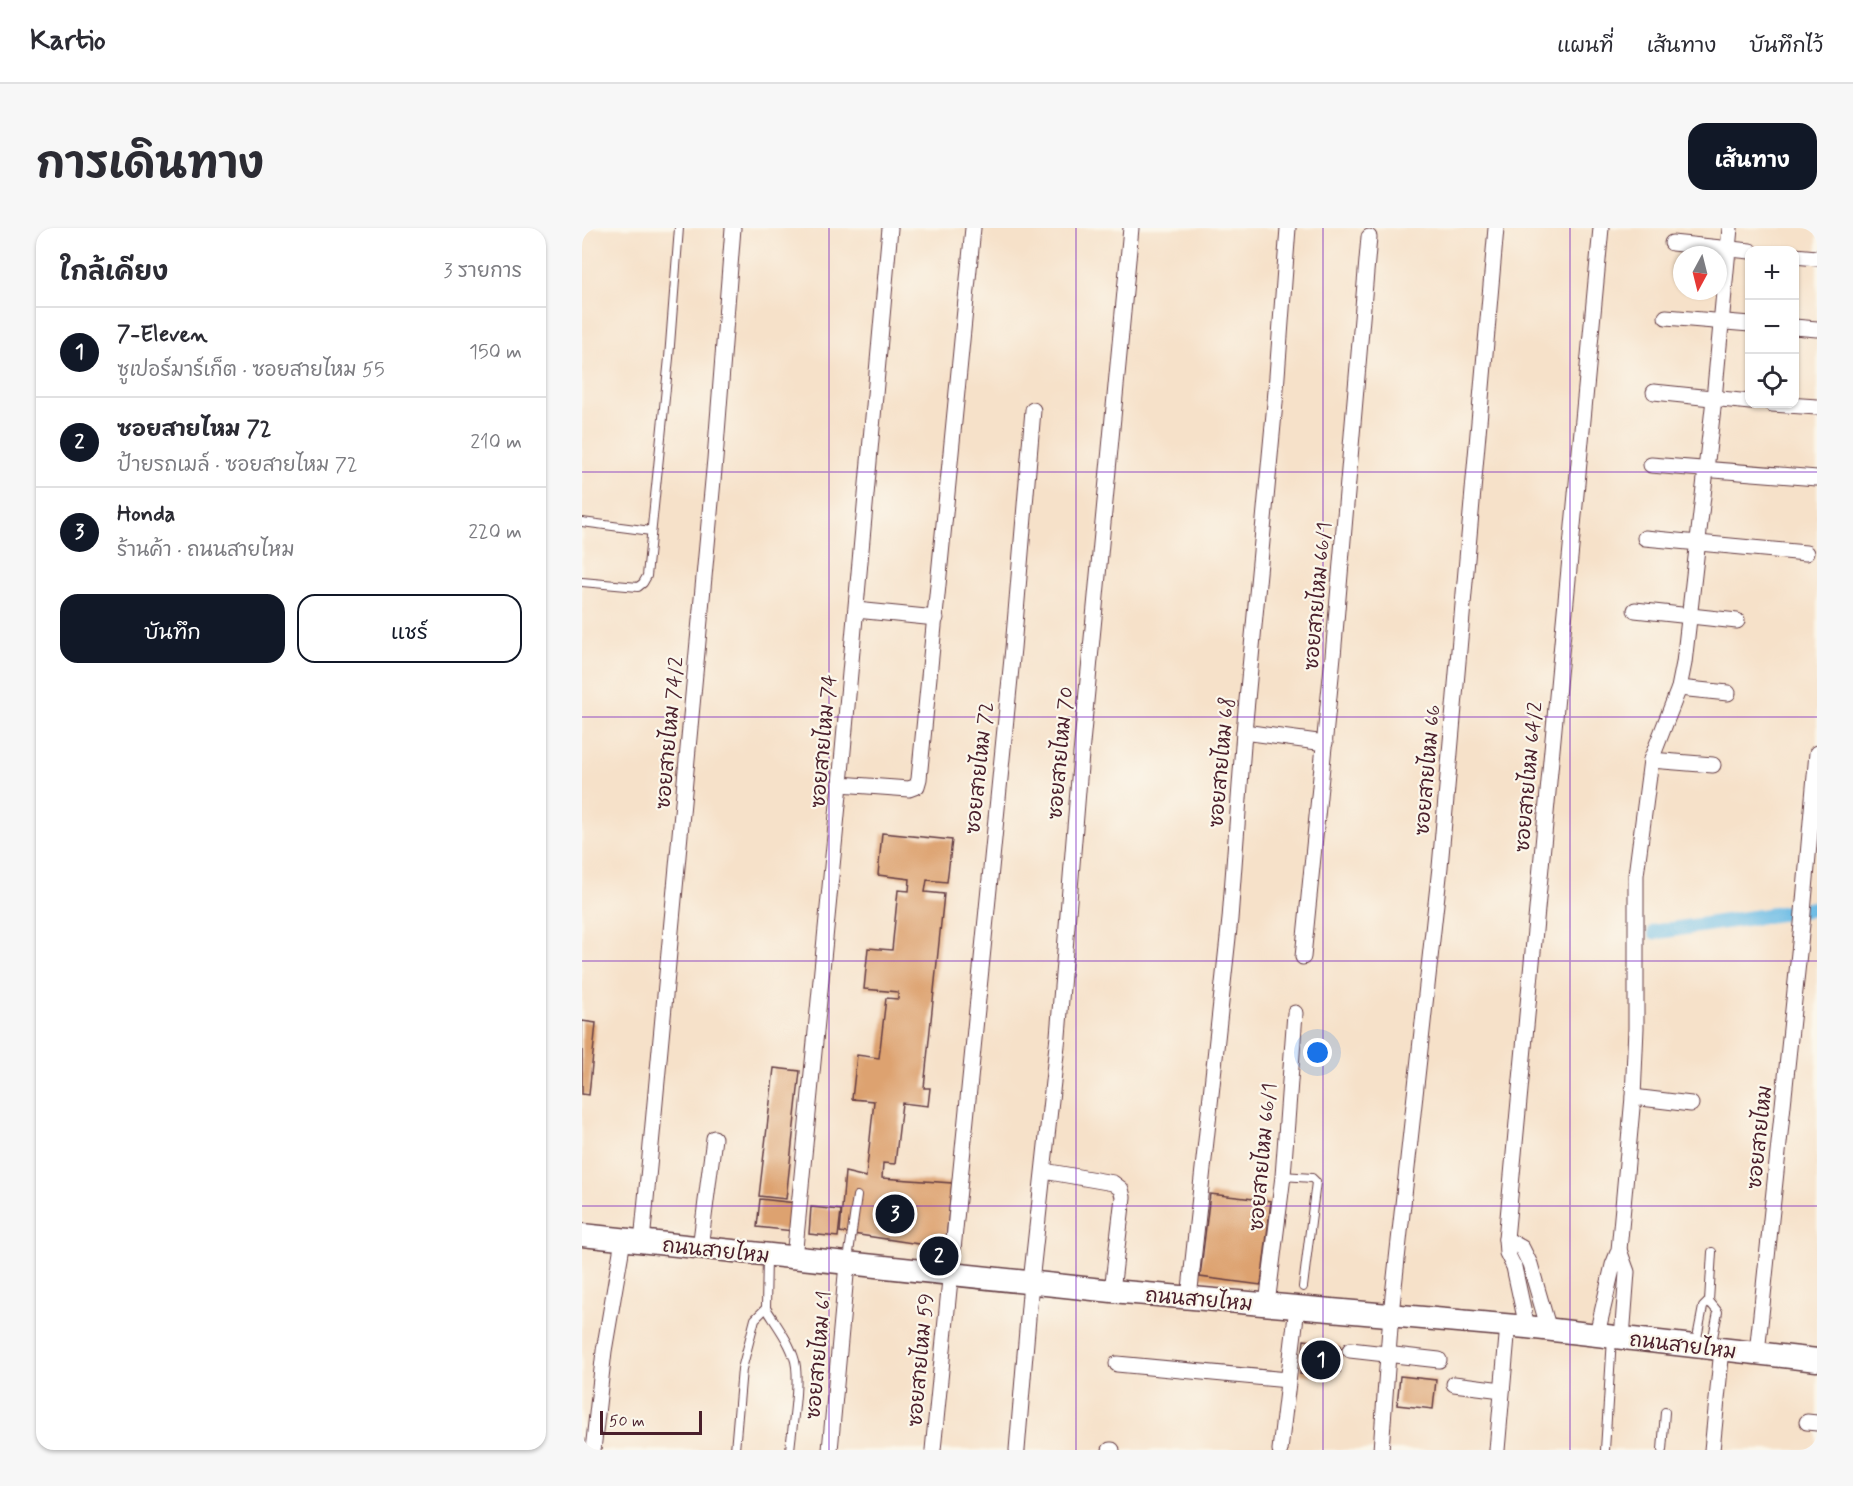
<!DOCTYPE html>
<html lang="th">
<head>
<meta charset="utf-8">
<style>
  :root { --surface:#fff; --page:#f7f7f7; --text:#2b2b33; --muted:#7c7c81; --line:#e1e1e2; --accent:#111827 }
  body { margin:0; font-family:Mynerve,"Playpen Sans Thai",sans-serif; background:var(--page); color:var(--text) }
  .controls { position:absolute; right:18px; top:18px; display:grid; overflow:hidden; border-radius:12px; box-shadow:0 2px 4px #0004 }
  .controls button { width:54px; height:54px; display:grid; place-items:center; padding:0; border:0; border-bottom:2px solid var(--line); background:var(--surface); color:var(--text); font:30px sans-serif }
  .compass { position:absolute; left:1091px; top:18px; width:54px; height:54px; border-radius:50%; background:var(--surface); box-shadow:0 2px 4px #0004; rotate:187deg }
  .scale { position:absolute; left:18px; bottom:15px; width:102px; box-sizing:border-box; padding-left:6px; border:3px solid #4a1f2b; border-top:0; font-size:16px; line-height:21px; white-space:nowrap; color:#4a1f2b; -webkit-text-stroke:4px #fbf7ec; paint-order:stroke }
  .you { position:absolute; left:736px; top:825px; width:21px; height:21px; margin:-15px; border:4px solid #fff; border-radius:50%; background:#1a73e8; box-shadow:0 0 0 9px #1a73e833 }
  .badge { display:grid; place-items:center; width:39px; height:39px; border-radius:50%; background:var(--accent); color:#fff; font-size:20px; font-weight:700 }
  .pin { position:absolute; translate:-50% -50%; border:3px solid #fff; box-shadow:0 2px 6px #0006 }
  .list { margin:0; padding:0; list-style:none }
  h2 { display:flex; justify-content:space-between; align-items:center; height:78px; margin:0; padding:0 24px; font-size:26px }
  h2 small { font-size:20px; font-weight:400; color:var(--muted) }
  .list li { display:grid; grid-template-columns:39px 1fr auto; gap:18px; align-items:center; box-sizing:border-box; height:90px; padding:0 24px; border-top:2px solid var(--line) }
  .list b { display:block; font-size:22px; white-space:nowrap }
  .list p { margin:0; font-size:20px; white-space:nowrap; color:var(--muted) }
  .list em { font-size:20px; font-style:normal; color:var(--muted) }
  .actions { display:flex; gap:12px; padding:18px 24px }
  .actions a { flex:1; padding:14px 0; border:2px solid var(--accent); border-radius:18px; text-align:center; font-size:21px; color:var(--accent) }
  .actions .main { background:var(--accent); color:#fff }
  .icon { flex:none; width:33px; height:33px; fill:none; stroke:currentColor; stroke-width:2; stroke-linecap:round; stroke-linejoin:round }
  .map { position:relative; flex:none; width:1235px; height:1222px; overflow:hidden; border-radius:18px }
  header { display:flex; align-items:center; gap:36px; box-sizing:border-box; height:84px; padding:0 30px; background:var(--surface); border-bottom:2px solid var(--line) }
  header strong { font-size:28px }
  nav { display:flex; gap:33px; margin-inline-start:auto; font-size:21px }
  .intro { display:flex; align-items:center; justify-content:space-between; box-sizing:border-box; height:144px; padding:0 36px }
  h1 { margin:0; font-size:42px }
  .button { padding:15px 27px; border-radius:18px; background:var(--accent); color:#fff; font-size:21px; font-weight:700 }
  main { display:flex; gap:36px; padding:0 36px }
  aside { flex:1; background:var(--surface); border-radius:18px; box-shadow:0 2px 4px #0004 }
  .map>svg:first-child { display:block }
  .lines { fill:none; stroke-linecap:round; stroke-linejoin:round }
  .canal { stroke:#6abbe5; stroke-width:15 }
  .building { fill:#dda26f }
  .service-casing { stroke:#643c43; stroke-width:10 }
  .minor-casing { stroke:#643c43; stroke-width:17 }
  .secondary-casing { stroke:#643c43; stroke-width:25 }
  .service { stroke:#fff; stroke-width:8 }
  .minor { stroke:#fff; stroke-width:15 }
  .secondary { stroke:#fff; stroke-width:22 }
  .grid { fill:none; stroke:#7b2cbf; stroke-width:1.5; stroke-opacity:0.55 }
  .labels { text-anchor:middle; stroke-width:4.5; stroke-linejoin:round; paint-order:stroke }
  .street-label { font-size:20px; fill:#4a1f2b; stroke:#fbf7ec }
</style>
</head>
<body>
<header>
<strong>Kartio</strong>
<nav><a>แผนที่</a><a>เส้นทาง</a><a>บันทึกไว้</a></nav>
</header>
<div class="intro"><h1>การเดินทาง</h1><a class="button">เส้นทาง</a></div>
<main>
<aside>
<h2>ใกล้เคียง<small>3 รายการ</small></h2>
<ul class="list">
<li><span class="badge">1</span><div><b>7-Eleven</b><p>ซูเปอร์มาร์เก็ต · ซอยสายไหม 55</p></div><em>150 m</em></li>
<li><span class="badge">2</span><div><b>ซอยสายไหม 72</b><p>ป้ายรถเมล์ · ซอยสายไหม 72</p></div><em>210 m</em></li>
<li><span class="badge">3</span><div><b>Honda</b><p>ร้านค้า · ถนนสายไหม</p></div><em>220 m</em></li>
</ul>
<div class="actions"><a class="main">บันทึก</a><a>แชร์</a></div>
</aside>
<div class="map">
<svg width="1235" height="1222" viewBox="0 0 1235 1222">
  <rect width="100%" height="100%" fill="#fbf7ec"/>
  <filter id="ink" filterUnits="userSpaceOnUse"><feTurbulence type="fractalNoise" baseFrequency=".0167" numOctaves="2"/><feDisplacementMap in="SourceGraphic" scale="12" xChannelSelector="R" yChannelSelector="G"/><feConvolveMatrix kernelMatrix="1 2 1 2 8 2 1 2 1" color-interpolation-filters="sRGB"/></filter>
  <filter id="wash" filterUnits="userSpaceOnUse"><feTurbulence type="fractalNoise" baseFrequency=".008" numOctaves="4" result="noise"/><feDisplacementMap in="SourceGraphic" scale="24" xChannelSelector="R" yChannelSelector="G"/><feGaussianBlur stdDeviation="1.35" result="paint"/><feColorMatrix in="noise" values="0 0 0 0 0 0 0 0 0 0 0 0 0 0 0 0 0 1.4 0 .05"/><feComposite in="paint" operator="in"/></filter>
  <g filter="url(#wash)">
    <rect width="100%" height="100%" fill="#f6e1c9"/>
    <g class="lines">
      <path class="canal" d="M1073,704L1235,680"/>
    </g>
    <g id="blocks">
      <g class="building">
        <path d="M300,605L370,612L365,654L345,652L343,664L362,666L342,860H348L346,878L320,875L313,936L301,935L300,950L370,955L363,1020L258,1004L263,944L284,949L292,873L270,871L275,827L297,830L304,770L316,771V764L282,761L286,720L310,722L316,662L327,663L328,651L296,647Z"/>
        <path d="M0,793L14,795L7,867L0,866Z"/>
        <path d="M192,840L218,843L204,971L177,968Z"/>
        <path d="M628,966L689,973L679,1057L618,1049Z"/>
        <path d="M178,971L214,975L211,1003L175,999Z"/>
        <path d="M229,979L259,982L256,1009L227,1006Z"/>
        <path d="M722,1112L758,1117V1121H761L758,1144H753L752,1150L718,1146Z"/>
        <path d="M818,1148L854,1152L851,1181L815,1177Z"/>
      </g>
    </g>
  </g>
  <g filter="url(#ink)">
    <use href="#blocks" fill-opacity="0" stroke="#643c43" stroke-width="1.5"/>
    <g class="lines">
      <g class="service-casing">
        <g id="service">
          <path d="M0,294L69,303"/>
          <path d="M0,354L56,359L61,355L65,348L87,130L97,0"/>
          <path d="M701,948L730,950L734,954L721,1059"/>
          <path d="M266,1032L275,968"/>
          <path d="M1127,1073L1136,1084L1129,1119"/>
          <path d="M184,1080C194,1096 208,1114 213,1133C218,1153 210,1200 208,1222"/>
          <path d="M1114,1115L1121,1079L1127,1073L1130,1024"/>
          <path d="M153,1222L160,1141L173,1091L184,1080L185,1029"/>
          <path d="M1023,1222L1030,1110"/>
          <path d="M1080,1222L1083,1184"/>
        </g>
      </g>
      <g class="minor-casing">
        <g id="minor">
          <path d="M1090,15L1168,23"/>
          <path d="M1212,28L1235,30"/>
          <path d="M1084,89L1168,96"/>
          <path d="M1212,99L1235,101"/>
          <path d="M1072,164L1168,174"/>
          <path d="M1190,176L1235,179"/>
          <path d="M1069,237L1235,250"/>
          <path d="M1063,310L1224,325"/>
          <path d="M274,382L354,390"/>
          <path d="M1053,382L1155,393"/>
          <path d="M1097,460L1146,465"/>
          <path d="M662,504L743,515"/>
          <path d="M1069,532L1131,537"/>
          <path d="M258,556L327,561L335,558L337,551L391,0"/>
          <path d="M721,729L751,428L787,9"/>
          <path d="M1051,869L1109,876"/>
          <path d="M462,943L531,955L539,961L541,969L530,1063"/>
          <path d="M924,1011L940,1020L948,1036L967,1102"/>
          <path d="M60,1014L133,231L151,0"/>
          <path d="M118,1020L132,910"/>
          <path d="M1037,1022L1045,1044L1040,1110"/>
          <path d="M212,1030L258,556L308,0"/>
          <path d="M607,1070L648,691L662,504L693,175L706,0"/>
          <path d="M685,1076L701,948L713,785"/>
          <path d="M945,1099L932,1039L925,1025L924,1011L1019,0"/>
          <path d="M1015,1106L1031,1037L1037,1022L1051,869L1054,800V647L1069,532L1097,460L1102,435L1132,171L1148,0"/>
          <path d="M768,1122L857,1132"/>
          <path d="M1175,1125L1220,696L1235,525"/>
          <path d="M535,1136L706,1152"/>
          <path d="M872,1156L920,1162"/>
          <path d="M1225,1194L1235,1195"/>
          <path d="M11,1222L22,1123L41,1012"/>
          <path d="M248,1222L265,1036"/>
          <path d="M351,1222L431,420L451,182"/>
          <path d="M435,1222L449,1054L476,808L499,526L549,0"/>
          <path d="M528,1222H530"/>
          <path d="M698,1222L715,1079"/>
          <path d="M799,1222L809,1086L858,639L914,0"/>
          <path d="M915,1222L926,1097"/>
          <path d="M1130,1222L1140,1121"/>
        </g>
      </g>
      <g class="secondary-casing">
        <path id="secondary" d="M0,1007L530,1063L945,1099L1235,1132"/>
      </g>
      <use href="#service" class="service"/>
      <use href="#minor" class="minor"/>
      <use href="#secondary" class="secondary"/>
    </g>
  </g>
  <path class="grid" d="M247,0V1222M494,0V1222M741,0V1222M988,0V1222M0,244H1235M0,489H1235M0,733H1235M0,978H1235"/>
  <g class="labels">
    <g class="street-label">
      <text transform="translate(735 368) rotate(-85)" y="7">ซอยสายไหม 66/1</text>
      <text transform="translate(87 505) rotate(-85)" y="7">ซอยสายไหม 74/2</text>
      <text transform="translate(241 513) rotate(-85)" y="7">ซอยสายไหม 74</text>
      <text transform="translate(478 525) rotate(-85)" y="7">ซอยสายไหม 70</text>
      <text transform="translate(639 534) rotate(-85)" y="7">ซอยสายไหม 68</text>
      <text transform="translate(397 540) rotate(-84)" y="7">ซอยสายไหม 72</text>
      <text transform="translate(845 542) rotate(-85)" y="7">ซอยสายไหม 66</text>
      <text transform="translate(946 549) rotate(-85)" y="7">ซอยสายไหม 64/2</text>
      <text transform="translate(1177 909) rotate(-84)" y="7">ซอยสายไหม</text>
      <text transform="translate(680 929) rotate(-85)" y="7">ซอยสายไหม 66/1</text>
      <text transform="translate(134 1022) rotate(6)" y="7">ถนนสายไหม</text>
      <text transform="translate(617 1071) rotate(5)" y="7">ถนนสายไหม</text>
      <text transform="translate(1101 1117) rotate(7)" y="7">ถนนสายไหม</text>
      <text transform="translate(236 1127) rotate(-85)" y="7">ซอยสายไหม 61</text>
      <text transform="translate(338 1132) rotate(-85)" y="7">ซอยสายไหม 59</text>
    </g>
  </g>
</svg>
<div class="controls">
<button>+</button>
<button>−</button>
<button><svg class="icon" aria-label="locate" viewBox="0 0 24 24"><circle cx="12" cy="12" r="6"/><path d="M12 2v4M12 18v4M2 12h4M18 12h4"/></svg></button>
</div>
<svg class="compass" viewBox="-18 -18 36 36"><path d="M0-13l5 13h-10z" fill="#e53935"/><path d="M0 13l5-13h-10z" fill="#7c7c81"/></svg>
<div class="scale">50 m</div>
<div class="you"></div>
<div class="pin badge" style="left:739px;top:1132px">1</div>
<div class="pin badge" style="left:357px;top:1028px">2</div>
<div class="pin badge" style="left:313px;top:986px">3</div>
</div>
</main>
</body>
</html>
